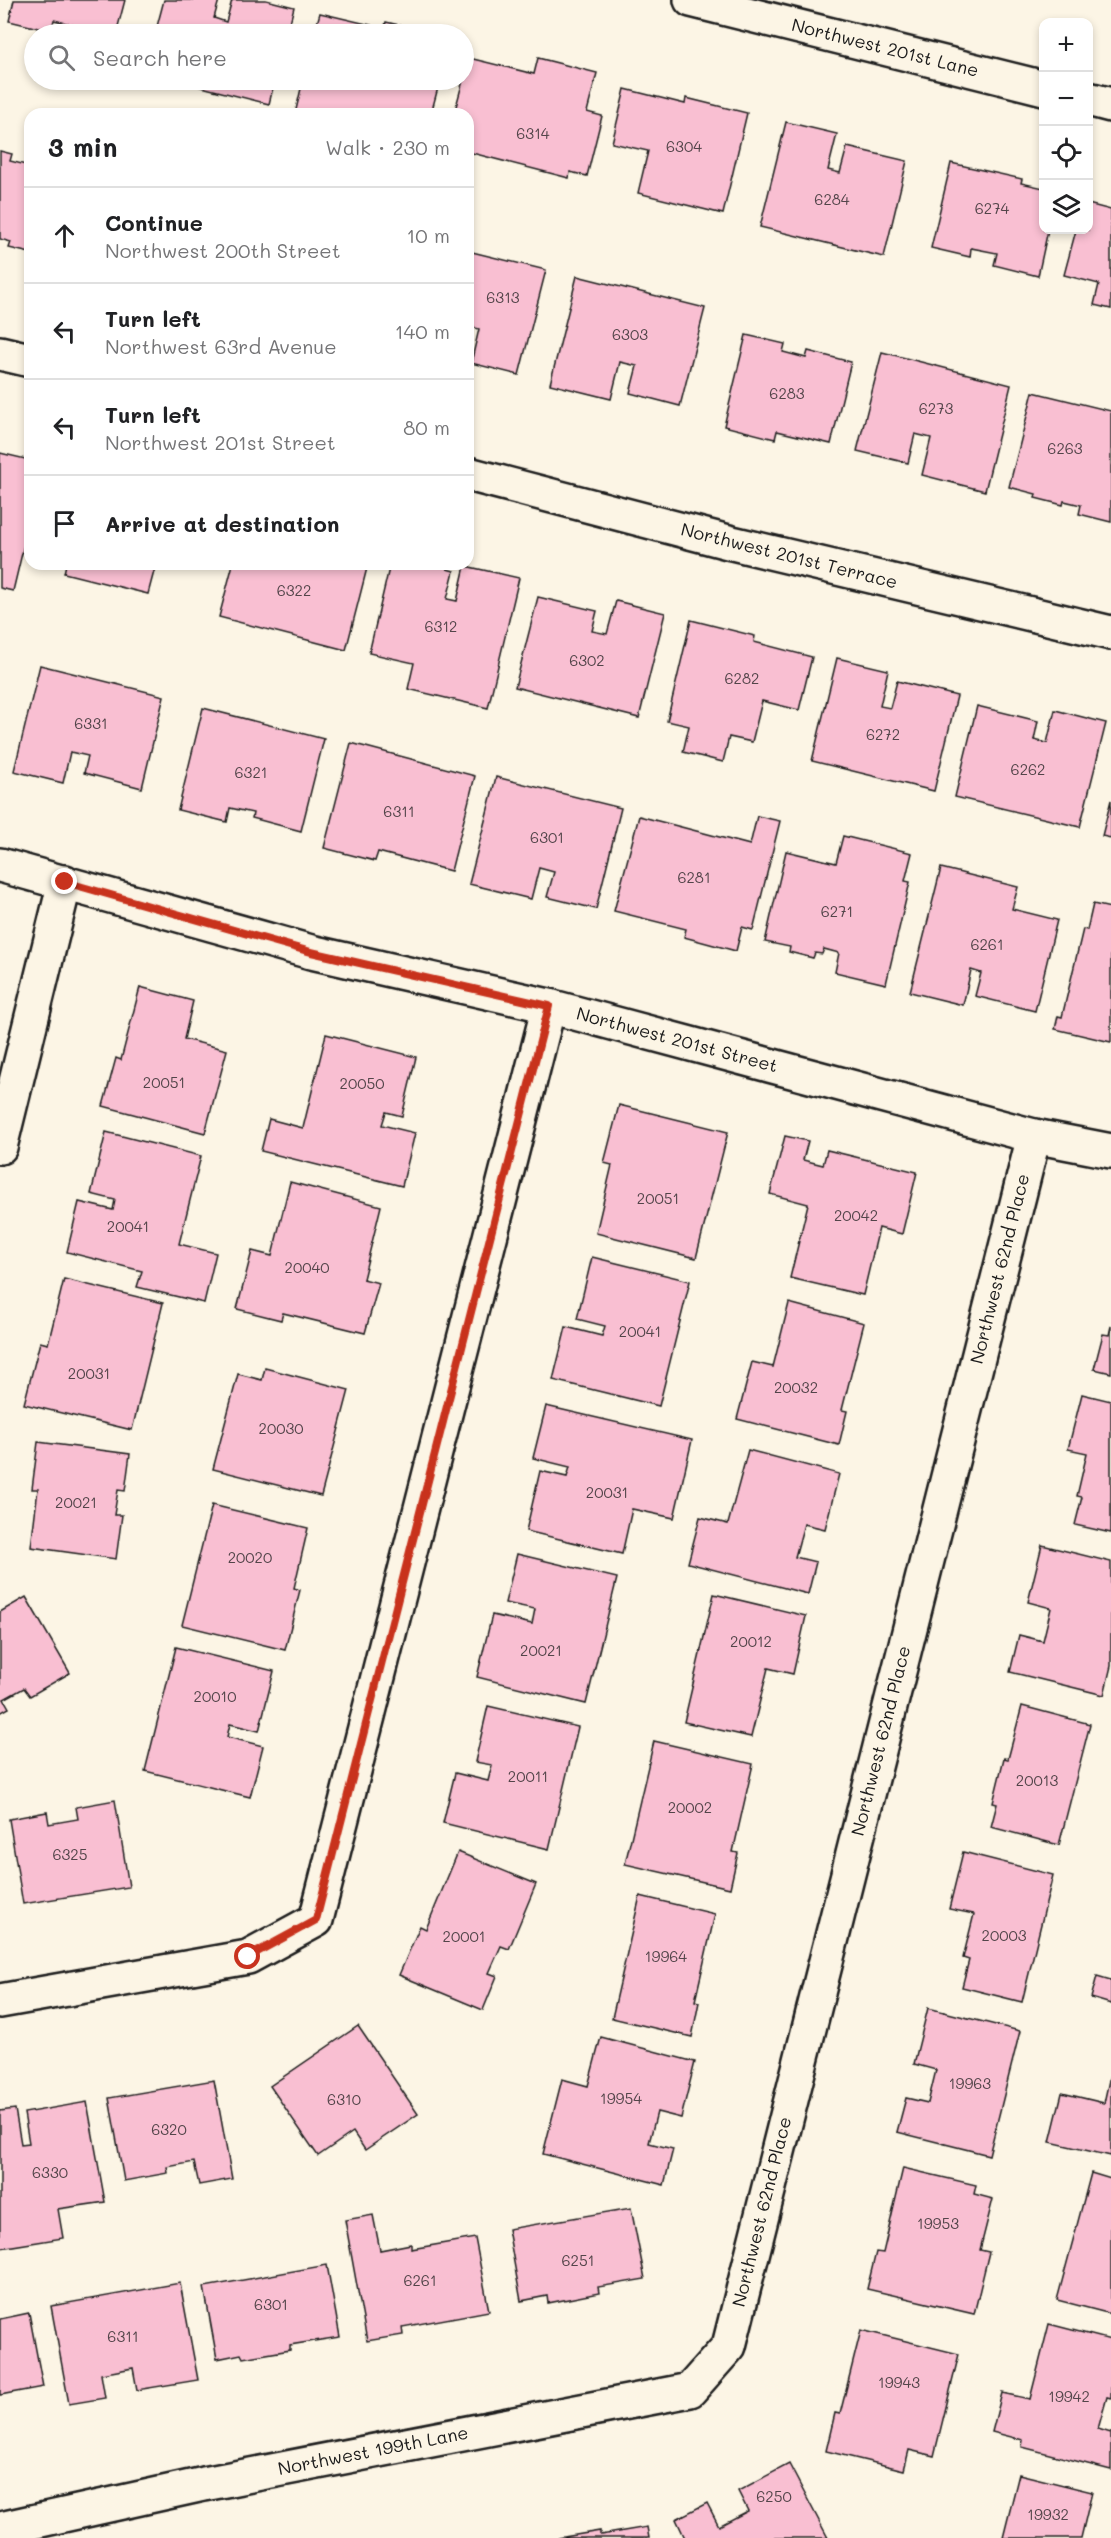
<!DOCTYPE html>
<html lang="en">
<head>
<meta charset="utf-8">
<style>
  :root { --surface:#fff; --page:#f6f6f6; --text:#202124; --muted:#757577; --line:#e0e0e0 }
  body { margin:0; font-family:Mali,sans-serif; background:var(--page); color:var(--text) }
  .controls { position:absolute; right:18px; top:18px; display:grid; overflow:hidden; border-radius:12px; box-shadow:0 3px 9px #0003 }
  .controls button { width:54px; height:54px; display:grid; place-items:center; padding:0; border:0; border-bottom:2px solid var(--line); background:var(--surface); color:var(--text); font:30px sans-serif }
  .stop { position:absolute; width:18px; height:18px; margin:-14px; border:4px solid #c8321e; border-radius:50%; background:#fff }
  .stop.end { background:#c8321e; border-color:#fff; box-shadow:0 2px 6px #0008 }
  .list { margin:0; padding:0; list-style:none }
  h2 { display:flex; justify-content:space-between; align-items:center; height:78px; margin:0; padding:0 24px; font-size:26px }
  h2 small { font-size:20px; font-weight:400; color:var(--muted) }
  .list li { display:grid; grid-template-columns:39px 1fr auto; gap:18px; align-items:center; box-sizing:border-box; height:96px; padding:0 24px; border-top:2px solid var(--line) }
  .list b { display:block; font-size:22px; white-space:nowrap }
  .list p { margin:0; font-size:20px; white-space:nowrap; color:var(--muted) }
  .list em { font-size:20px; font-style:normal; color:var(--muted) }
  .icon { flex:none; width:33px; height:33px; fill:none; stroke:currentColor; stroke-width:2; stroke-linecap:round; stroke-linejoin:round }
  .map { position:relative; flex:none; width:1111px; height:2538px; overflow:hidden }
  .search { position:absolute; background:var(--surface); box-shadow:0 3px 9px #0003; left:24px; top:24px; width:450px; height:66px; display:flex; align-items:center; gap:15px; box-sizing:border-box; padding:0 21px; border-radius:33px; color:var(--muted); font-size:22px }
  .panel { position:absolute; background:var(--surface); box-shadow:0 3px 9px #0003; left:24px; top:108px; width:450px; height:462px; border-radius:18px }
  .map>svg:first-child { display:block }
  .building { fill:#f9bfd2; stroke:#1c1c1c; stroke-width:1.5 }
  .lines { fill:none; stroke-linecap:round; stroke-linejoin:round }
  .street-casing { stroke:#1c1c1c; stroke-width:38 }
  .street { stroke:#fcf5e5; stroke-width:33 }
  .route { stroke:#c8321e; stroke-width:8 }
  .labels { text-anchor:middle; stroke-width:5; stroke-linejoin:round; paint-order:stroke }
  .number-label { font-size:15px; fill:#53454a }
  .street-label { font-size:18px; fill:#1c1c1c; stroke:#fcf5e5 }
</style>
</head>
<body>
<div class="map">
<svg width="1111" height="2538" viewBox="0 0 1111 2538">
  <rect width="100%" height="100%" fill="#fcf5e5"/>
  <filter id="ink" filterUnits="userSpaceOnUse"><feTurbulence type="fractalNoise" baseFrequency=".0167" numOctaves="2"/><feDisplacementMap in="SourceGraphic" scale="12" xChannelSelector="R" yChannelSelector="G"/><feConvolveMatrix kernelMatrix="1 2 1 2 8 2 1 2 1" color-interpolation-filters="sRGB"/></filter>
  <g filter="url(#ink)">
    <g class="building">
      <path d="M14,0H125L116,34H76L78,26L54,20L51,31L9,21Z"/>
      <path d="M164,0H219L214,18L226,22L232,0H266L294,7L287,34H155Z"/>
      <path d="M320,13L371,25L368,34H314Z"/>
      <path d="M386,22L438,34H383Z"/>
      <path d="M469,58L534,74L538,58L597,73L587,112L602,116L587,176L570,172L569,178L468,152V114H454Z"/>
      <path d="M174,80H275L269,104Z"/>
      <path d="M303,80H440L431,114H295Z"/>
      <path d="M625,89L685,104L686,98L747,113L723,214L638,193L648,151L612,143Z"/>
      <path d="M786,122L837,134L828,170L840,173L847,147L907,161L884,257L760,227Z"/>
      <path d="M0,151L12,154L10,161L30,166V253L9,248L11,242L0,239Z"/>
      <path d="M951,163L1022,179L1021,183L1044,188V230H1048L1038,276L994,265L997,253L971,248L970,257L931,248Z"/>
      <path d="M1088,204L1111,210V309L1094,305L1099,284L1064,275L1076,230H1088Z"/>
      <path d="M468,251L546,270L519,375L471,363L479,329L468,326Z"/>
      <path d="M577,276L705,308L680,406L630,393L637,366L620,362L611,399L550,384Z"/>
      <path d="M746,335L785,344L783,352L806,358L808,351L851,362L831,444L777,431L775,439L724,426Z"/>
      <path d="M882,352L1011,385L985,491L922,475L931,438L915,434L908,463L857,451Z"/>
      <path d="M1033,392L1111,411V522L1079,514L1081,505L1064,501L1063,505L1035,498L1036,494L1009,487Z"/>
      <path d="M0,453L30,460V520L13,591L0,588Z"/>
      <path d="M66,564H156L148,594L64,573Z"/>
      <path d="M233,564H368L346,650L219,617Z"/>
      <path d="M390,564H433L448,567L447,569L454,571L447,599L457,601L465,566L519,578L488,708L408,689L414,663L369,653Z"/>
      <path d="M538,597L597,611L592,631L607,634L616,601L665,613L639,718L515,687Z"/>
      <path d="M691,620L755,636L754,642L812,657L799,710L762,701L752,742L729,737L723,762L683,752L689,726L667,721Z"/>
      <path d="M837,658L888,670L880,706L890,708L897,681L957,696L934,791L812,761Z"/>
      <path d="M40,665L164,696L142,788L84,773L88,756L70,752L63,783L14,771Z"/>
      <path d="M977,706L1038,721L1034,740L1047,743L1055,710L1106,723L1080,827L955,797Z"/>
      <path d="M203,708L324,739L301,831L252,818L253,813L230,808L227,822L178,810Z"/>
      <path d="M351,743L475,776L451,871L378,852L375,861L324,848Z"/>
      <path d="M496,777L621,808L596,909L547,897L554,872L539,868L531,899L469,884Z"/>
      <path d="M1111,800V838L1102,836Z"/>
      <path d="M639,816L750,845L757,816L780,821L753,930L742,927L736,951L684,937L686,929L614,911Z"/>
      <path d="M843,836L912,853L905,881L910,882L886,984L835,972L839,953L824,949L822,954L815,953L813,958L789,952L790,947L765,942L786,851L836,863Z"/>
      <path d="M941,868L1018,887L1012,909L1057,920L1035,1011L975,996L981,973L971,970L963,1005L910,992Z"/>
      <path d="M1093,904L1111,908V1042L1055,1029L1058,1016L1062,1017L1083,929L1087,930Z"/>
      <path d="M140,987L193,1001L184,1039L227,1050L205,1133L103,1106L116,1058L121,1060Z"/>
      <path d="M326,1034L416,1057L402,1116L386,1112L382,1125L415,1133L402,1186L261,1151L269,1119L303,1128Z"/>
      <path d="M619,1105L728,1132L696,1258L596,1233L612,1165L604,1163Z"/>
      <path d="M106,1132L201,1156L179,1244L216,1253L204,1303L137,1287L142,1271L67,1252L79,1202L113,1210L115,1200L91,1194Z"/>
      <path d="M785,1136L808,1141L803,1160L823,1165L827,1150L917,1172L902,1234L879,1228L863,1295L790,1278L808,1204L770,1194Z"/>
      <path d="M290,1182L381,1206L363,1279L379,1283L365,1333L283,1313L281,1320L237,1309L252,1251L272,1256Z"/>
      <path d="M592,1257L690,1281L659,1406L553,1380L566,1327L602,1336L605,1326L577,1319Z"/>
      <path d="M64,1279L163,1303L132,1430L24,1404L40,1342L48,1344Z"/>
      <path d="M789,1303L864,1323L842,1410L847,1411L839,1445L737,1419L752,1362L773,1367Z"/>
      <path d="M1111,1326V1373L1094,1369L1103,1334L1109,1335Z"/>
      <path d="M265,1368L349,1390L321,1496L213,1469L238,1374L262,1380Z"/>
      <path d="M1082,1394L1111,1401V1533L1075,1525L1082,1497L1077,1496L1087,1453L1068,1449Z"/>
      <path d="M546,1406L692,1440L674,1518L632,1509L622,1554L526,1531L540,1471L567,1477L570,1467L533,1458Z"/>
      <path d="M38,1442L130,1454L125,1491L118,1490L114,1515H122L116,1559L31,1547L38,1489H32Z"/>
      <path d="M748,1450L839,1474L825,1529L804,1524L795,1557L816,1562L808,1594L688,1563L700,1517L728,1524Z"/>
      <path d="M212,1505L308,1528L294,1588L300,1590L285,1650L182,1625Z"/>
      <path d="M1042,1545L1111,1562V1666L1104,1695L1010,1672L1019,1635L1043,1641L1051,1608L1028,1602Z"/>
      <path d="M517,1554L617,1578L586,1704L477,1677L492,1615L532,1624L535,1609L505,1603Z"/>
      <path d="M714,1594L806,1616L793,1674L768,1668L751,1737L684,1722Z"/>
      <path d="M26,1597L70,1673L30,1696L24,1688L4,1699L9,1708L0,1713V1612Z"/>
      <path d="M176,1647L274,1671L259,1731L230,1724L227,1737L263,1746L250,1797L145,1771Z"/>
      <path d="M488,1706L578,1727L549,1849L443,1823L455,1773L488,1781L492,1765L475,1762Z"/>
      <path d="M1022,1706L1090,1724L1059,1845L991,1827L997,1804L993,1803L1004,1758L1008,1759Z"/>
      <path d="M654,1741L753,1764L733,1852L738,1853L730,1888L625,1864Z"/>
      <path d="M115,1800L129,1887L23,1904L9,1819L47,1812L49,1824L78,1819L76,1807Z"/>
      <path d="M458,1852L536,1884L509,1949L501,1946L489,1973L497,1976L483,2010L399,1975L420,1926L426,1929Z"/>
      <path d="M963,1852L1053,1875L1022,2002L962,1987L969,1960L963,1958L974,1914L949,1909Z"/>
      <path d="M640,1896L715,1914L695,2001L699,2002L692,2037L612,2018Z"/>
      <path d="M1097,1976L1111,1980V2004L1091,1998Z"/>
      <path d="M928,2008L1020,2031L989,2155L897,2132L906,2098L928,2103L936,2070L914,2064Z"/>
      <path d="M358,2026L418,2114L365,2150L353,2132L318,2156L270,2086Z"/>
      <path d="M601,2037L695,2062L681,2118L657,2112L649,2143L673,2149L664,2185L543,2154L562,2079L588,2086Z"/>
      <path d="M1111,2071V2156L1050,2142L1062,2093L1104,2103Z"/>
      <path d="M214,2080L232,2179L199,2185L194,2162L167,2167L168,2173L124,2181L109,2098Z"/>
      <path d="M87,2102L105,2202L58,2209L63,2238L0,2248V2111L15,2109L21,2144L29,2143L24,2113Z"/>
      <path d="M903,2168L976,2185L974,2194L993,2199L980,2250L989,2252L974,2314L867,2289L876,2252L883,2253Z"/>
      <path d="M1091,2173L1111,2179V2314L1057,2300Z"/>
      <path d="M631,2208L645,2279L598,2287L599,2293L548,2303L547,2296L521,2301L508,2229Z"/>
      <path d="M373,2215L380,2250L411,2244V2249L475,2238L489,2311L402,2327L403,2335L367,2341L345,2220Z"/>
      <path d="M327,2265L340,2337L290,2345V2350L243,2358L241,2354L217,2359L204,2287Z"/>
      <path d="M180,2283L198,2380L137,2390L133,2368L101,2374L105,2398L69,2404L51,2306Z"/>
      <path d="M29,2313L43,2387L0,2395V2319Z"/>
      <path d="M1049,2324L1111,2340V2398L1107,2397L1098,2429L1111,2433V2470L1022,2447L1023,2440L992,2432L1002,2393L1030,2399Z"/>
      <path d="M861,2330L959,2354L934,2456L909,2450L904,2470L826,2451L835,2413L840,2414Z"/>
      <path d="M789,2464L828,2538H685L676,2519L707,2503L719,2526L748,2511L738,2491Z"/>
      <path d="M1019,2474L1092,2492L1081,2538H1003Z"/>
      <path d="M647,2527L649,2538H558L600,2531V2535Z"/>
    </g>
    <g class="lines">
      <g class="street-casing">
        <g id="street">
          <path d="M691,0L1044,88"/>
          <path d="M1088,99L1111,105"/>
          <path d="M0,353L30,360"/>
          <path d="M468,474L732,543L1111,633"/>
          <path d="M0,865L311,952L549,1006L1034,1136L1111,1151"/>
          <path d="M0,1147L65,882"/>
          <path d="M0,2001L248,1957L316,1920L549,1006"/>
          <path d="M0,2529L204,2484L690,2390L729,2346L1034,1136"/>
        </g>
      </g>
      <use href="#street" class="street"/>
    </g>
  </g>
  <g class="lines" filter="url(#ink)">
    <path class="route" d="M65,882L311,952L549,1006L316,1920L248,1957"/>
  </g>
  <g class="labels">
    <g class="number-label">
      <text x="533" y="139">6314</text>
      <text x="684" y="152">6304</text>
      <text x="832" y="205">6284</text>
      <text x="992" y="214">6274</text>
      <text x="503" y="303">6313</text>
      <text x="630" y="340">6303</text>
      <text x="787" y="399">6283</text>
      <text x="936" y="414">6273</text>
      <text x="1065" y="454">6263</text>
      <text x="294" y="596">6322</text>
      <text x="441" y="632">6312</text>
      <text x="587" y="666">6302</text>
      <text x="742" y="684">6282</text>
      <text x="91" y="729">6331</text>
      <text x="883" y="740">6272</text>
      <text x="1028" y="775">6262</text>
      <text x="251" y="778">6321</text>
      <text x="399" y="817">6311</text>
      <text x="547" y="843">6301</text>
      <text x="694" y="883">6281</text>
      <text x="837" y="917">6271</text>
      <text x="987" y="950">6261</text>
      <text x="164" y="1088">20051</text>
      <text x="362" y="1089">20050</text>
      <text x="658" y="1204">20051</text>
      <text x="856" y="1221">20042</text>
      <text x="128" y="1232">20041</text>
      <text x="307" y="1273">20040</text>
      <text x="640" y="1337">20041</text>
      <text x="89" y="1379">20031</text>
      <text x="796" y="1393">20032</text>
      <text x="281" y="1434">20030</text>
      <text x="607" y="1498">20031</text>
      <text x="76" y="1508">20021</text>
      <text x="250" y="1563">20020</text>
      <text x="751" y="1647">20012</text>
      <text x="541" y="1656">20021</text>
      <text x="215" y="1702">20010</text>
      <text x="528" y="1782">20011</text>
      <text x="1037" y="1786">20013</text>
      <text x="690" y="1813">20002</text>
      <text x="70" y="1860">6325</text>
      <text x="1004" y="1941">20003</text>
      <text x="464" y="1942">20001</text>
      <text x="666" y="1962">19964</text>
      <text x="970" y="2089">19963</text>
      <text x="621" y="2104">19954</text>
      <text x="344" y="2105">6310</text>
      <text x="169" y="2135">6320</text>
      <text x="50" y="2178">6330</text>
      <text x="938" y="2229">19953</text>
      <text x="578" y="2266">6251</text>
      <text x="420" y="2286">6261</text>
      <text x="271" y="2310">6301</text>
      <text x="123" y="2342">6311</text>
      <text x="899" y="2388">19943</text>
      <text x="1069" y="2402">19942</text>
      <text x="774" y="2502">6250</text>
      <text x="1048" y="2520">19932</text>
    </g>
    <g class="street-label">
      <text transform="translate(885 48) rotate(14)" y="6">Northwest 201st Lane</text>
      <text transform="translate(789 556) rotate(14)" y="6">Northwest 201st Terrace</text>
      <text transform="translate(677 1040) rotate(15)" y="6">Northwest 201st Street</text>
      <text transform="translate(1000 1269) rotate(-76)" y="6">Northwest 62nd Place</text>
      <text transform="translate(881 1741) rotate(-76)" y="6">Northwest 62nd Place</text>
      <text transform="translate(762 2212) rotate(-76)" y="6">Northwest 62nd Place</text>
      <text transform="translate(373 2451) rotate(-11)" y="6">Northwest 199th Lane</text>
    </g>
  </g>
</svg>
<div class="controls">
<button>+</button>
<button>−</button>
<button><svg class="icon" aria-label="locate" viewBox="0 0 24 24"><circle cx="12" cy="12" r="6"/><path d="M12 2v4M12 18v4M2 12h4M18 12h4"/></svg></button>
<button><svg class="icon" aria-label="layers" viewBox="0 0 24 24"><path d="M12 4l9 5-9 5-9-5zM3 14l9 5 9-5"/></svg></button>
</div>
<div class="stop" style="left:248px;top:1957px"></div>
<div class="stop end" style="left:65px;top:882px"></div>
<div class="search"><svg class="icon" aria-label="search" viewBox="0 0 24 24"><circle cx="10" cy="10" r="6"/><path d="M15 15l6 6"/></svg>Search here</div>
<section class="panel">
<h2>3 min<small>Walk · 230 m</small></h2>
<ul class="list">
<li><svg class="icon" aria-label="ahead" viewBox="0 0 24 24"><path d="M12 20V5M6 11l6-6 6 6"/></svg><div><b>Continue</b><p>Northwest 200th Street</p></div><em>10 m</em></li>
<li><svg class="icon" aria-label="left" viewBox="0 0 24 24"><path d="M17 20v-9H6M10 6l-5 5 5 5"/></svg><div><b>Turn left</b><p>Northwest 63rd Avenue</p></div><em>140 m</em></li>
<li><svg class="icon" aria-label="left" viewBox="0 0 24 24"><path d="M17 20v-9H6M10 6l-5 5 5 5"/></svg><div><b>Turn left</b><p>Northwest 201st Street</p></div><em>80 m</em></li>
<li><svg class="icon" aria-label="arrive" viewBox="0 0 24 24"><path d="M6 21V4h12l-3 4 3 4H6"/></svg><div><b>Arrive at destination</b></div></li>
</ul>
</section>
</div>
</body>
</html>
